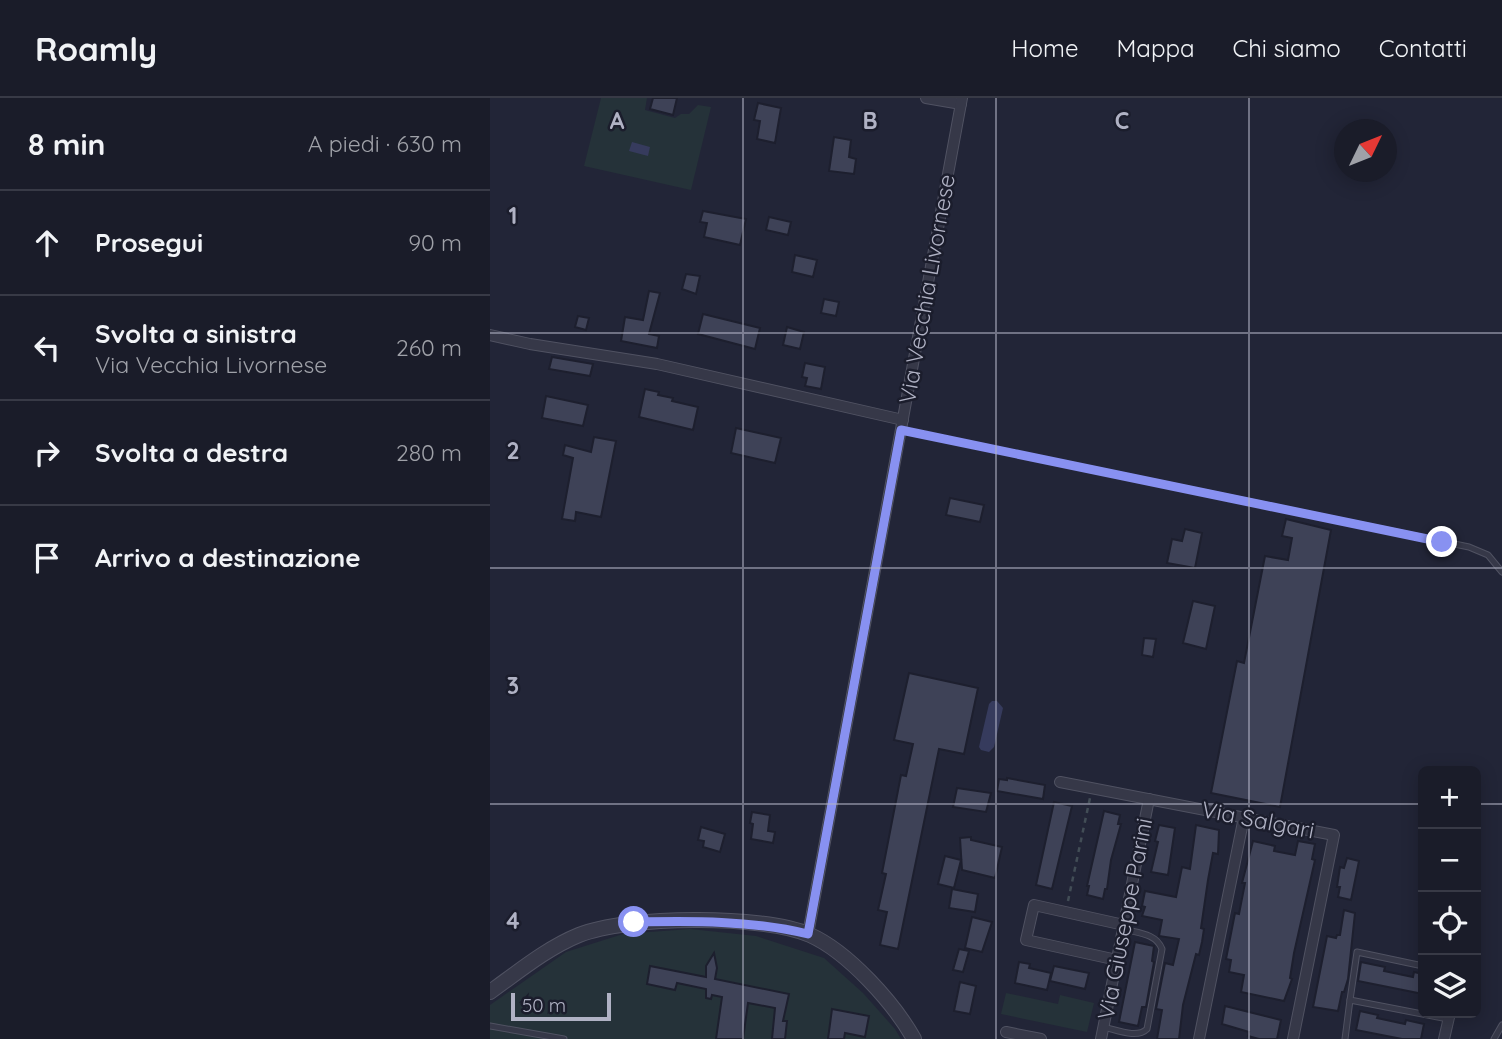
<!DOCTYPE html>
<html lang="it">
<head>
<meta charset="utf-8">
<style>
  :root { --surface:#1a1c29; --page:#272935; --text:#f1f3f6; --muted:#9fa1a8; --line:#383a46 }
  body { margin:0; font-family:Quicksand,sans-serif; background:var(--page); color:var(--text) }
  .controls { position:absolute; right:21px; bottom:21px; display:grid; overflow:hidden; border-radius:10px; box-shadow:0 4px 18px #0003 }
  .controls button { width:63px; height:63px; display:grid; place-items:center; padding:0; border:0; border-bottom:2px solid var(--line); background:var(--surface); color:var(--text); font:35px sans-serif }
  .compass { position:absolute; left:844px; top:21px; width:63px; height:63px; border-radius:50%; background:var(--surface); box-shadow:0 4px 18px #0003; rotate:47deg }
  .scale { position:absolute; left:21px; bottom:18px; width:100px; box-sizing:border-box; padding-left:7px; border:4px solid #b0b2c4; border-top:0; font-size:19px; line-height:24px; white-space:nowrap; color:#b0b2c4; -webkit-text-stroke:5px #1b1d2c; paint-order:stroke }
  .stop { position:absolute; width:21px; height:21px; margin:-16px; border:5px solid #8891f1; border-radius:50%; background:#fff }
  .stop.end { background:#8891f1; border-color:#fff; box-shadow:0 2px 7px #0008 }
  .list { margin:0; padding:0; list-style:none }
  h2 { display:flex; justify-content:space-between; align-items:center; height:91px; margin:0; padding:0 28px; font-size:30px }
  h2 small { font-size:23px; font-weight:400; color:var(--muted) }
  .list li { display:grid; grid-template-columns:46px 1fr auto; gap:21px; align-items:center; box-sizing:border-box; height:105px; padding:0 28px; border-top:2px solid var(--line) }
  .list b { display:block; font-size:26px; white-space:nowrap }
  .list p { margin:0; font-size:23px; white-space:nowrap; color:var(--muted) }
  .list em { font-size:23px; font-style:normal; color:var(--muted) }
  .icon { flex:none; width:38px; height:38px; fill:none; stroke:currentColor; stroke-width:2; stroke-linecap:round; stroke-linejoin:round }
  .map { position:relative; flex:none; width:1012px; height:941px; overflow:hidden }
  header { display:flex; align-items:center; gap:42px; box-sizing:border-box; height:98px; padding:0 35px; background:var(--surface); border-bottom:2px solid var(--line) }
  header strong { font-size:33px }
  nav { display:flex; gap:38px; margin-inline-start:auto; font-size:24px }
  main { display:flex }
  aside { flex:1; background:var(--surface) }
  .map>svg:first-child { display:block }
  .green { fill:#253239 }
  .water { fill:#363b5d }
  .building { fill:#3e4257; stroke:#1d1f2e; stroke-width:2 }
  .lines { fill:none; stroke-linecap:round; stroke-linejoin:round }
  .service-casing { stroke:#505262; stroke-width:7 }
  .minor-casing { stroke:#505262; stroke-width:12 }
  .tertiary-casing { stroke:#505262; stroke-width:16 }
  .path { stroke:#424d56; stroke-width:2.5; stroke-dasharray:5 5; stroke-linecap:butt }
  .service { stroke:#363848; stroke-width:5 }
  .minor { stroke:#363848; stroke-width:10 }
  .tertiary { stroke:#363848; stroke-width:14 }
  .route { stroke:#8891f1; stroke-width:9 }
  .grid { fill:none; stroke:#b0b2c4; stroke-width:2; stroke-opacity:0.55 }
  .labels { text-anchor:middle; stroke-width:5; stroke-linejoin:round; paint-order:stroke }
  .street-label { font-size:23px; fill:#b0b2c4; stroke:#1b1d2c }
  .grid-label { font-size:23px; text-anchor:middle; font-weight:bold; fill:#b0b2c4; stroke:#1b1d2c; stroke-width:5; stroke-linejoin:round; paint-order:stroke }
</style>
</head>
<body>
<header>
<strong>Roamly</strong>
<nav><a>Home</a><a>Mappa</a><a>Chi siamo</a><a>Contatti</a></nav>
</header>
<main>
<aside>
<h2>8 min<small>A piedi · 630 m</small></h2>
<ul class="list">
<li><svg class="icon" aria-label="ahead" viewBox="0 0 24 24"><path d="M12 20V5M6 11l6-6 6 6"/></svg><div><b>Prosegui</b></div><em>90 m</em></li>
<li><svg class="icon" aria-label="left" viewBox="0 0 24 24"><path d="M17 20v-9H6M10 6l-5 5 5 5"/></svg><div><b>Svolta a sinistra</b><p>Via Vecchia Livornese</p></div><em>260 m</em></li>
<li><svg class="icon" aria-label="right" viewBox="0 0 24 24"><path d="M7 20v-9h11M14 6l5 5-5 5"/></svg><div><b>Svolta a destra</b></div><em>280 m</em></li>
<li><svg class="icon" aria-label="arrive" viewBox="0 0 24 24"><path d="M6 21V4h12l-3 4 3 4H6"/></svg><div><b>Arrivo a destinazione</b></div></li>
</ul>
</aside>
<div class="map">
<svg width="1012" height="941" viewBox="0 0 1012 941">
  <rect width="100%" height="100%" fill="#222537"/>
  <g class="green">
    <path d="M111,0H157L155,12L185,20L191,16H199L208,7L221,9L201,92L94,68Z"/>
    <path d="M200,831L266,838L334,860L373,895L405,931L411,941H0V907L76,854L133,836Z"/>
    <path d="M516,895L568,906L570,897L604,905L597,934L511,916Z"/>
  </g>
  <g class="water">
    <path d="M142,44L160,49L158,58L139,53Z"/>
    <path d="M502,603H507L513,610L504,649L499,654L491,652L489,649L499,606Z"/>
  </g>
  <g class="building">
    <path d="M163,0H187L183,17L160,11Z"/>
    <path d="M268,5L291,10L285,45L267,41L270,23L264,22Z"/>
    <path d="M344,39L361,42L359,59L366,61L364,76L339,73Z"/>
    <path d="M213,113L256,121L250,147L214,139L217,125L210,124Z"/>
    <path d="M279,119L301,124L298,137L276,132Z"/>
    <path d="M305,157L327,162L323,179L302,174Z"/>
    <path d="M196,176L210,178L206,196L192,191Z"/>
    <path d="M159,193L170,195L159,236L169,238L167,250L131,243L135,219L153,222Z"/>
    <path d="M334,201L349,204L346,218L331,215Z"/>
    <path d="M213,216L270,230L265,251L208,236Z"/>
    <path d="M88,218L99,220L96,232L85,229Z"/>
    <path d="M297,229L314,234L310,251L293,247Z"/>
    <path d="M62,259L103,266L100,278L59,271Z"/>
    <path d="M315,265L335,269L331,291L315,288L317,280L312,279Z"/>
    <path d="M155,291L169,294L168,297L183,300L182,303L208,309L203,332L149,319Z"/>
    <path d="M56,298L98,307L93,328L52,320Z"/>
    <path d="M246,330L291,340L285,365L241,355Z"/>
    <path d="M104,339L126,343L111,419L86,414L85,423L72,421L83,360L73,357L75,347L101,354Z"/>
    <path d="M460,400L494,407L490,424L456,417Z"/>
    <path d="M796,421L841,432L790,709L721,695L747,563L754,565L775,458L798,462L802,440L792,438Z"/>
    <path d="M695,431L712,435L705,470L677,465L682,441L692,443Z"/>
    <path d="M703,503L725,508L716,551L693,545Z"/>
    <path d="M654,540L666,541L663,559L652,557Z"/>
    <path d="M419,575L488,590L474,656L449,651L408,851L390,847L397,814L388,812L396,776L392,775L411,677L416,678L423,646L404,642Z"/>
    <path d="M517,680L555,687L553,701L507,693L509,681L517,682Z"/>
    <path d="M467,690L501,695L496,714L463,709Z"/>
    <path d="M564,704L582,708L562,791L546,787Z"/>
    <path d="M614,713L630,717L628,726H631L621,762L617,791H615L613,801L597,797L599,788H597Z"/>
    <path d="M262,714L280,717L278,733L285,734L283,745L261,741L263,726L260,725Z"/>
    <path d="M669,727L685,730L678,777L661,774L668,744L665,743Z"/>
    <path d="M706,727L729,732L728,756L723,755L718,782L711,830L714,831L712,844L709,857L706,856L693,907L689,941H667L672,912L666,911L675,865L683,867L689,841L669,838L672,822L652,818L655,809L652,808L655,793L686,799L692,769L700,771Z"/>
    <path d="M211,729L235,736L230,754L213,749L214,743L208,742Z"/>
    <path d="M481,739V742L512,749L505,780L472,772L470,740Z"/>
    <path d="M763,743L785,748L784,753L805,757L808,743L825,746L822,761L825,762L804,855L800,880L802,881L794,903L751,894L754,877L739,874L741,862L736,861L745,815L749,816L755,785H752Z"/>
    <path d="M455,758L471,762L464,790L448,786Z"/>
    <path d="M857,760L869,763L861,802L848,799L850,789H847L850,769L854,770Z"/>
    <path d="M462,791L488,796L485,814L459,810Z"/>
    <path d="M854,812L865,815L858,881L854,894H852L848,913L823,909L837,838L846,840L847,837H850Z"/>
    <path d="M482,819L502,824L492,854L475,850Z"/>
    <path d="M645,844L664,848L662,863L664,864L656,909H652L648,928L629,924Z"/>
    <path d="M469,851L479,853L473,874L463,872Z"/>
    <path d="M224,855L227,870L225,881L299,896L293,923H297L295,941H282L285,910L258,905L253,941H226L232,899L222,897L221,901L216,900V891L187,885L185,892L157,886L160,868L216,879V868Z"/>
    <path d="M529,864L540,866L539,870L561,875L557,892L525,885Z"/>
    <path d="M871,864L895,869L894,873L923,879L924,874L933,876V896L868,883Z"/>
    <path d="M564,868L599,875L595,891L560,883Z"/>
    <path d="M470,884L486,888L480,916L464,913Z"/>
    <path d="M735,908L791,922L787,941H769L758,938L759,934L732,926Z"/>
    <path d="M342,911L379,918L375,939L355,935L354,941H338Z"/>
    <path d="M870,913L888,917L887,920L915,926L916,922L934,926L931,941H912L866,932Z"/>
  </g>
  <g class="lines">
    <g class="service-casing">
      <g id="service">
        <path d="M411,332L979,449L998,457L1012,474"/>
        <path d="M933,868L867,854L860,902L958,921"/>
        <path d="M0,928L74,941"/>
        <path d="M613,929C627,932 647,941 657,931L672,851C666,835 647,835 633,831"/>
        <path d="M855,941L860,902"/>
        <path d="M1004,941L1012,927"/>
      </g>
    </g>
    <g class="minor-casing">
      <g id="minor">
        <path d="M436,0L471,6"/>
        <path d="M0,237L40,246L167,266L413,322"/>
        <path d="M570,684L844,737L803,941"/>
        <path d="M318,836L472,0"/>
        <path d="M627,862L536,842L544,807L634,827"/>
        <path d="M516,934L551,941"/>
        <path d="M611,941L659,701"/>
        <path d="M709,941L754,719"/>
        <path d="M954,941L960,915"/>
      </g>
    </g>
    <g class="tertiary-casing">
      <path id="tertiary" d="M0,894C28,874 57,850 89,837C137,818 272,816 320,837C358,854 404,905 424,941"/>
    </g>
    <path class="path" d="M578,803L600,700"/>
    <use href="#service" class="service"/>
    <use href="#minor" class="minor"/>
    <use href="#tertiary" class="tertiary"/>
  </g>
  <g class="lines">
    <path class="route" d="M144,824C203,823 260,822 318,836L411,332L952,444"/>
  </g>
  <path class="grid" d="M253,0V941M506,0V941M759,0V941M0,235H1012M0,470H1012M0,706H933M986,706H1012"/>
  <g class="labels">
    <g class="street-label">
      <text transform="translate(437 191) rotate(-80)" y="8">Via Vecchia Livornese</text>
      <text transform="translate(768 722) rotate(11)" y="8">Via Salgari</text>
      <text transform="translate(635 821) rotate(-79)" y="8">Via Giuseppe Parini</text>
    </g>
  </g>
  <g class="grid-label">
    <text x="127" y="31">A</text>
    <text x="380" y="31">B</text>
    <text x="632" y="31">C</text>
    <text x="23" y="126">1</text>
    <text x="23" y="361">2</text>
    <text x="23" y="596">3</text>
    <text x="23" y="831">4</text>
  </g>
</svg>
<div class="controls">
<button>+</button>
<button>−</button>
<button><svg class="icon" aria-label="locate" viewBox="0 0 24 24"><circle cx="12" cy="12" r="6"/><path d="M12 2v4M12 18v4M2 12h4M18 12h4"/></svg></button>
<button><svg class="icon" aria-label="layers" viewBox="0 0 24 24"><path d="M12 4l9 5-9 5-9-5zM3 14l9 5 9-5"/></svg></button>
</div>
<svg class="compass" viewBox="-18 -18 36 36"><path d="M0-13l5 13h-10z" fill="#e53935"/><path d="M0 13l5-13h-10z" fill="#9fa1a8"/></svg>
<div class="scale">50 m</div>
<div class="stop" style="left:144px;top:824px"></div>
<div class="stop end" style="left:952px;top:444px"></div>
</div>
</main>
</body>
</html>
